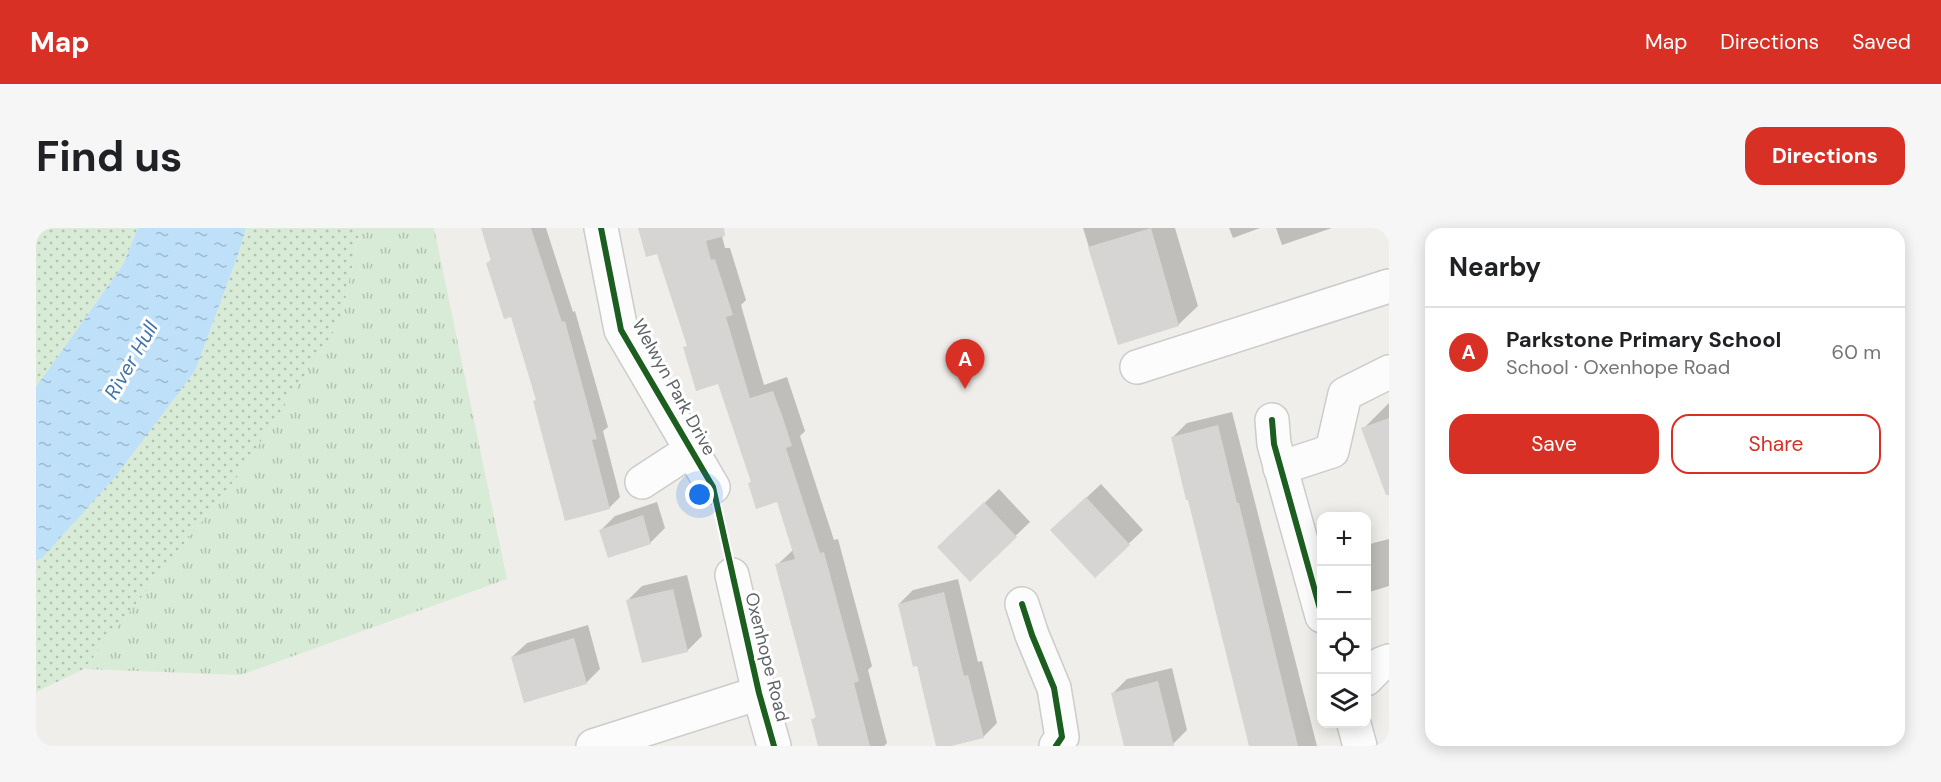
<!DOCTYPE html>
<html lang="en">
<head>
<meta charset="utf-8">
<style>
  :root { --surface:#fff; --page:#f6f6f6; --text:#202124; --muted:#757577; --line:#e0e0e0; --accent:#d93025 }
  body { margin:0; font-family:"DM Sans",sans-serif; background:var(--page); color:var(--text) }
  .controls { position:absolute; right:18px; bottom:18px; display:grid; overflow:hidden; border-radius:12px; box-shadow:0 3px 15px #0003 }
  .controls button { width:54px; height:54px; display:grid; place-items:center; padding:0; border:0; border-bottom:2px solid var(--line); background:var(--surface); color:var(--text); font:30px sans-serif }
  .you { position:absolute; left:664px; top:267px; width:21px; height:21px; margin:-15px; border:4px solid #fff; border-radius:50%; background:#1a73e8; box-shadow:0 0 0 9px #1a73e833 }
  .badge { display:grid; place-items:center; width:39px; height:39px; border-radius:50%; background:var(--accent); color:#fff; font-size:20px; font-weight:700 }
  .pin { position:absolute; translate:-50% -50px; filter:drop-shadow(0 2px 3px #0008) }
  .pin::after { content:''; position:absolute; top:32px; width:21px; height:18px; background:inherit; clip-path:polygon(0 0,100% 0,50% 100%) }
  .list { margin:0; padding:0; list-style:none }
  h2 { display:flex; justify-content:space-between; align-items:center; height:78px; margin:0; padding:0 24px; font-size:26px }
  h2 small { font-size:20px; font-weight:400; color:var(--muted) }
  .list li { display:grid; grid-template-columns:39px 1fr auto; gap:18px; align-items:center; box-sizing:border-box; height:90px; padding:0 24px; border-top:2px solid var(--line) }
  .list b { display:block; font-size:22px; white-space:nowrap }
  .list p { margin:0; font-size:20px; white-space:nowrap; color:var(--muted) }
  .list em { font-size:20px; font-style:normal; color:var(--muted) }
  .actions { display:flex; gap:12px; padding:18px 24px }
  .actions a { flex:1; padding:14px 0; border:2px solid var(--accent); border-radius:18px; text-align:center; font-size:21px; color:var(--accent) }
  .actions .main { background:var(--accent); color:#fff }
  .icon { flex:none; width:33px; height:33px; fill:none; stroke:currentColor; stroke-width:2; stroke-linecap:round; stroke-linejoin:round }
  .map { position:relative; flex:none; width:1353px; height:518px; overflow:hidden; border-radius:18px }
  header { display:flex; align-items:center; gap:36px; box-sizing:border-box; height:84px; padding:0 30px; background:var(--accent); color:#fff }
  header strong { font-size:28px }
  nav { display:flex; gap:33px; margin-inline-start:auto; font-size:21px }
  .intro { display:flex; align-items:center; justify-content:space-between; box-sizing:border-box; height:144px; padding:0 36px }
  h1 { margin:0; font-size:42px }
  .button { padding:15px 27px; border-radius:18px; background:var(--accent); color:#fff; font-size:21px; font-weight:700 }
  main { display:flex; gap:36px; padding:0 36px }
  aside { flex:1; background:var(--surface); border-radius:18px; box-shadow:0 3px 15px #0003 }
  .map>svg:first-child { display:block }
  .grass { fill:url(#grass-dots) }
  .park { fill:url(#park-tufts) }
  .water { fill:url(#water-ripples) }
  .shadow { fill:#0003 }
  .building { fill:#d6d5d3 }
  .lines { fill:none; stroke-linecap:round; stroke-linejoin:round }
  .minor-casing { stroke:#cbcccc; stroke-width:36 }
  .minor { stroke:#fdfcfc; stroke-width:33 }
  .cycleway-casing { stroke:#fff; stroke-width:10 }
  .cycleway { stroke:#1b5e20; stroke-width:6 }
  .labels { text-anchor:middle; stroke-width:6; stroke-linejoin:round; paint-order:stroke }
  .street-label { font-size:18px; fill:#5f6368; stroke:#fff }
  .water-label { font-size:20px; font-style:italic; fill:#4174aa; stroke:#fff }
</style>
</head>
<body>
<header>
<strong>Map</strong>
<nav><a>Map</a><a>Directions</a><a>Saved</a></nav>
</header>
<div class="intro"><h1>Find us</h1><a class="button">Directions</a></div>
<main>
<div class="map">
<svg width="1353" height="518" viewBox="0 0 1353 518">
  <defs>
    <pattern id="grass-dots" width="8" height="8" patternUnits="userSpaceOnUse" patternTransform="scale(1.5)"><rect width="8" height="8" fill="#d8ebd6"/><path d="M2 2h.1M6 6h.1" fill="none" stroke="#b2c2b1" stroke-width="1.8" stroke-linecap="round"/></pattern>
    <pattern id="park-tufts" width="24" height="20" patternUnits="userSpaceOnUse" patternTransform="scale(1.5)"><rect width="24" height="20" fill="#d8ebd6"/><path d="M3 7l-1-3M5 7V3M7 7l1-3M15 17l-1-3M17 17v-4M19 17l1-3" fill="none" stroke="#b2c2b1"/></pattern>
    <pattern id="water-ripples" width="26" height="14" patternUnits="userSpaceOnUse" patternTransform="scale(1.5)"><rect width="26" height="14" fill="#bfe0f9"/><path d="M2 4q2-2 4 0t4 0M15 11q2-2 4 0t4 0" fill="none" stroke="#9eb9cd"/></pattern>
  </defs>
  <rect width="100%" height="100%" fill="#efeeea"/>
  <g class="grass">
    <path d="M0,0H102L87,37L0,159Z"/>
    <path d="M210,0H324L305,93L202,248L48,441L0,464V333L6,330L159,143L203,24Z"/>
  </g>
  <path class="park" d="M324,0H398L471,351L205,447L48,441L202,248L305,93Z"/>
  <path class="water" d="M102,0H210L203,24L159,143L79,249L6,330L0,333V159L87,37Z"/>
  <g class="shadow">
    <path d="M447,0H510L537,84L539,83L572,199L567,203L584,269L573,280L501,171L476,87L452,35L456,31Z"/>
    <path d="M607,0H684L689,20H694L710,72L705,77L728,157L751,149L769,203L764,208L798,312L802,311L836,438L832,442L851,515L848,518H783L777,492L781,488L741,337L757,322L742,273L714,255L716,253L683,155L649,120L652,117L622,25Z"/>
    <path d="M1047,0H1139L1162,78L1142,97L1083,115Z"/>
    <path d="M1193,0H1224L1197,10Z"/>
    <path d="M1240,0H1296L1246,17Z"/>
    <path d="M1353,175V239L1327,201Z"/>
    <path d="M1196,184L1281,518H1216L1137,209L1151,195Z"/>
    <path d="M1065,256L1107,302L1059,348L1031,288Z"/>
    <path d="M963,261L994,294L934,352L917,305Z"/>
    <path d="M621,274L629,300L615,314L573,328L565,302L579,288Z"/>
    <path d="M1353,311V358L1330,365V317Z"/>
    <path d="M651,347L666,408L652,422L607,433L592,372L606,358Z"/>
    <path d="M922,351L942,434L946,433L961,495L947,509L902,518L882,436L863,376L877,362Z"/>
    <path d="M552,397L564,441L550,455L476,429L491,415Z"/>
    <path d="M1136,440L1151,502L1137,516L1127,518H1090L1077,465L1091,451Z"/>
  </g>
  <g class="building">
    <path d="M445,0H495L526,94L529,93L541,137L561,211L556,212L574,281L529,293L497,173L500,172L475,89L468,91L450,35L455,33Z"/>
    <path d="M602,0H688L689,8L670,13L675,32L679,31L697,87L690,89L714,170L737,163L747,190L756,218L750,220L784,325L788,324L809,402L823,453L818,455L834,518H782L775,491L780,490L739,336L759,331L741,274L720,281L712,255L715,254L682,156L660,163L647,119L651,118L621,26L610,29Z"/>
    <path d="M1115,0L1143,98L1082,117L1052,19Z"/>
    <path d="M1353,190V267H1350L1325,200Z"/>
    <path d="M1182,197L1201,275H1203L1262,518H1213L1152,272H1150L1135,209Z"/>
    <path d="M1050,269L1094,317L1059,350L1014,302Z"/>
    <path d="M948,274L981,309L934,354L901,319Z"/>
    <path d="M607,287L615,316L572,330L563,302Z"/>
    <path d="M637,361L652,424L606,435L590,372Z"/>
    <path d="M908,364L928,448L932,447L948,510L915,518H900L881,438L877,439L862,376Z"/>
    <path d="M538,410L551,456L488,475L475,429Z"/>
    <path d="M1122,453L1138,518H1088L1075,465Z"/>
  </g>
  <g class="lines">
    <g class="minor-casing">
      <g id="minor">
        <path d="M565,0L585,102L677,259"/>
        <path d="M1101,139L1353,58"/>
        <path d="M1236,192L1238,216L1286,388"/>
        <path d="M1244,240L1296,223L1309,166L1353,144"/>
        <path d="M606,254L655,222"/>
        <path d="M696,347L723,465L738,518"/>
        <path d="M986,376L996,407L1018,460L1026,509L1020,518"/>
        <path d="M1330,451L1345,436L1353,433"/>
        <path d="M1318,496L1324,518"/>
        <path d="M557,518L723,465"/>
      </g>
    </g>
    <use href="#minor" class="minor"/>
    <g class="cycleway-casing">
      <g id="cycleway">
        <path d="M565,0L585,102L677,259L723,465L738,518"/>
        <path d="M1236,192L1238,216L1286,388"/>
        <path d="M986,376L996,407L1018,460L1026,509L1020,518"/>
      </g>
    </g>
    <use href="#cycleway" class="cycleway"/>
  </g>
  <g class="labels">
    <g class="street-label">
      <text transform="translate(638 159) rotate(61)" y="6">Welwyn Park Drive</text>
      <text transform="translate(731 429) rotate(76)" y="6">Oxenhope Road</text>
    </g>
    <g class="water-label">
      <text transform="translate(95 132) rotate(-60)" y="7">River Hull</text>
    </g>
  </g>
</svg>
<div class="controls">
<button>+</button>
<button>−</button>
<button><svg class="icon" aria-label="locate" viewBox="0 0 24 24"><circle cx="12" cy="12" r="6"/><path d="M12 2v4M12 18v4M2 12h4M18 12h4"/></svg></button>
<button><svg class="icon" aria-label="layers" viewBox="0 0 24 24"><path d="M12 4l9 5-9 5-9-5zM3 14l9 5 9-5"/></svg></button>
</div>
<div class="you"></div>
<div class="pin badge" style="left:929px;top:161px">A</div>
</div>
<aside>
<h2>Nearby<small></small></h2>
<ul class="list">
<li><span class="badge">A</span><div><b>Parkstone Primary School</b><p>School · Oxenhope Road</p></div><em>60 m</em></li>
</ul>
<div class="actions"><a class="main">Save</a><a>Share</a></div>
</aside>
</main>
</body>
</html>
